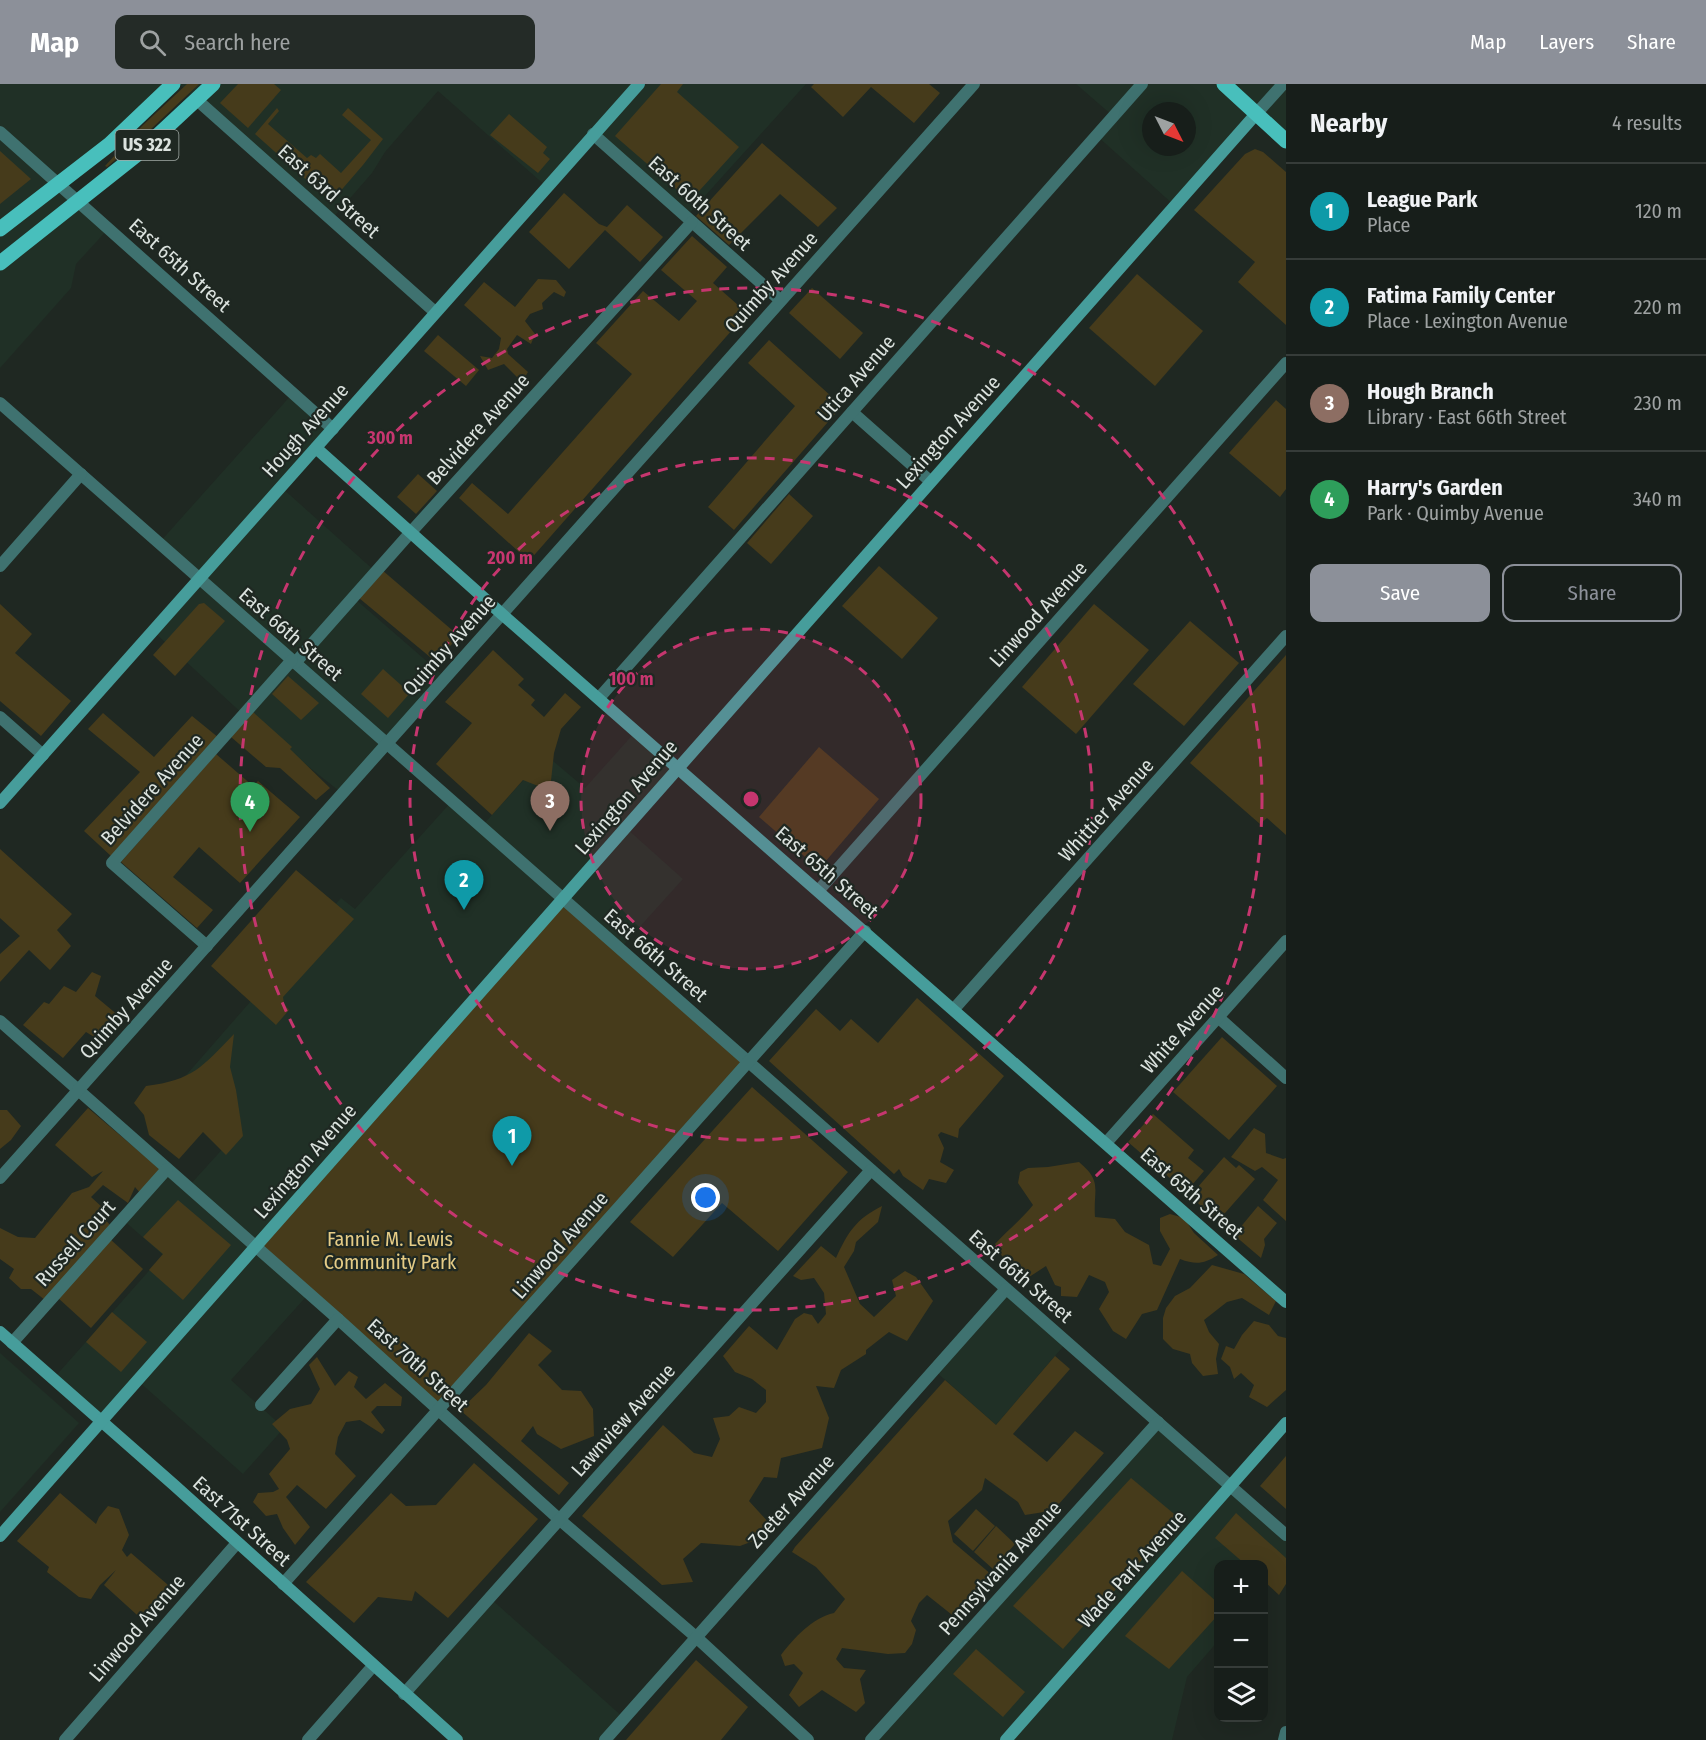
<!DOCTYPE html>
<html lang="en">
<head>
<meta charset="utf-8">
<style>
  :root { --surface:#171e1a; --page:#242b27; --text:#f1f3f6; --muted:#9ea2a2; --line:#363c39; --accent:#8c9099 }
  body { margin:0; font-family:"Fira Sans Condensed",sans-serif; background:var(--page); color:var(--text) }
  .controls { position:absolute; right:18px; bottom:18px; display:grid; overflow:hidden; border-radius:12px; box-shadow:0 6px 24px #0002 }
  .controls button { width:54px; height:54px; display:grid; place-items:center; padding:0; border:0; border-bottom:2px solid var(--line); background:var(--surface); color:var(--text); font:30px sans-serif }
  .compass { position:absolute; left:1142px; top:18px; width:54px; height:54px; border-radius:50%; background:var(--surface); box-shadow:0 6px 24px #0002; rotate:132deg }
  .you { position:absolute; left:706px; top:1114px; width:21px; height:21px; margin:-15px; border:4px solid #fff; border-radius:50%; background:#1a73e8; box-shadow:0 0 0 9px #1a73e833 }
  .badge { display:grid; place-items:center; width:39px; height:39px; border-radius:50%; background:var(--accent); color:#fff; font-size:20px; font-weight:700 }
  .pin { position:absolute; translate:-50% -50px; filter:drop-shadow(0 2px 3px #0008) }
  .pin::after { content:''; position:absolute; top:32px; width:21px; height:18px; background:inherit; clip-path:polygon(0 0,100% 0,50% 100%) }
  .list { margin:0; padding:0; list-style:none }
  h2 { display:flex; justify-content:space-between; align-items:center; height:78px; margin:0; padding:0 24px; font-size:26px }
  h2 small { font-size:20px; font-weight:400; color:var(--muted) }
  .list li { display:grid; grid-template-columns:39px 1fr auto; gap:18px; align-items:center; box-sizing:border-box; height:96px; padding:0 24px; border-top:2px solid var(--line) }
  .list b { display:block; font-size:22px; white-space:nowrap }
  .list p { margin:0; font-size:20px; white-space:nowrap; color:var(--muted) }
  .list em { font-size:20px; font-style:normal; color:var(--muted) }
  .actions { display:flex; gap:12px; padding:18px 24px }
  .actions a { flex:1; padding:14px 0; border:2px solid var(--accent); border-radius:12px; text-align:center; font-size:21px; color:var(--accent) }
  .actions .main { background:var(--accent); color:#fff }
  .icon { flex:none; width:33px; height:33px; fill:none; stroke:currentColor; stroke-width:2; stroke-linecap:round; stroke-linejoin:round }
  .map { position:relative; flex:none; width:1286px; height:1656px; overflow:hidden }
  header { display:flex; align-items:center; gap:36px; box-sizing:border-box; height:84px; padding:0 30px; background:var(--accent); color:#fff }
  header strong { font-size:28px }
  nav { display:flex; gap:33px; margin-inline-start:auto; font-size:21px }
  .search { width:420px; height:54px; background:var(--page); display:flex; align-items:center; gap:15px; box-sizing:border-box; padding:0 21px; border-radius:12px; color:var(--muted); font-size:22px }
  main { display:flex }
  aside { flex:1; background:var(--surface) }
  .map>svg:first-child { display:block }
  .built { fill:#203026; fill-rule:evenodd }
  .green { fill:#463b1b }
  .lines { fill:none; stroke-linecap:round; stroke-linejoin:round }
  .street { stroke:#3f7270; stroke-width:12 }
  .secondary { stroke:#469d9b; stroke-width:12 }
  .primary { stroke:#48bfbc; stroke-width:15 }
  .ring { fill:none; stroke:#c6366f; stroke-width:3; stroke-dasharray:10 8 }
  .labels { text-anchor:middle; stroke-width:4.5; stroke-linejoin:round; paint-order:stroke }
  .shield { fill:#1f2822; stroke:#a3aba6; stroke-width:1.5 }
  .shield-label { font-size:18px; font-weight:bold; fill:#dce3df }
  .street-label { font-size:20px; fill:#dce3df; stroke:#1f2822 }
  .park-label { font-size:20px; fill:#e5cc86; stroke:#1f2822 }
  .centre { fill:#c6366f; stroke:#1f2822; stroke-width:3 }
  .ring-label { font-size:18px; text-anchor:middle; font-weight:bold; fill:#c6366f; stroke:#1f2822; stroke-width:4.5; stroke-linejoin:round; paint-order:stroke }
</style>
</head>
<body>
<header>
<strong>Map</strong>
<div class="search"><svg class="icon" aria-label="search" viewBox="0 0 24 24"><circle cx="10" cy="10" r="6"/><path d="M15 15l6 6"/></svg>Search here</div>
<nav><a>Map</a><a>Layers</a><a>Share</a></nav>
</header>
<main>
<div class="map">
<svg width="1286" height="1656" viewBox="0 0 1286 1656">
  <rect width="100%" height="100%" fill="#1f2822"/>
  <g class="built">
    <path d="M0,0H173L57,99L109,144L76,180L71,204L0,284Z"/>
    <path d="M179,0H806L686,133L593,51L547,103L438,7L385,68L372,89L332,135Z"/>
    <path d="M1076,0H1286V57L1256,30L1175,122L1096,51L1113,32ZM1151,27H1187V63H1151Z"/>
    <path d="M293,309L333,345L281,403L376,488L354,514L445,593L343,710L247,634L153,547L200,496L159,459Z"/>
    <path d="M636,647L679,683L624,742L683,795L231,1296L284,1344L243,1390L137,1296L101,1337L53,1295L163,1171L122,1135L167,1085L188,1103L237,1049L181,997L341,814L355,825L452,717L481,743L546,671L585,704Z"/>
    <path d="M1006,1205L1067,1258L996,1341L934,1286Z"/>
    <path d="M0,1269L79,1339L0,1428Z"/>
    <path d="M1158,1338L1286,1451V1479L1264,1505V1480H1218V1557L1187,1593L1172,1656H871Z"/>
    <path d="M490,1514L624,1634L605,1656H457L404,1610Z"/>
  </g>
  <g class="green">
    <path d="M187,0H199L150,46L107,83L105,82L142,42Z"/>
    <path d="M238,0H274L281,6L248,44L220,19Z"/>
    <path d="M661,0H683L677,8L739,63L690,117L615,52Z"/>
    <path d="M814,0H929L940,9L914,39L871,3L843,33L811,3Z"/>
    <path d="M277,24L279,27L268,40L307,74L311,71L316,74L320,70L341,89L371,56L342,31L348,24L383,55L363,81L331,118L255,50Z"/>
    <path d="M509,30L547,63L543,69L550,75L538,89L490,51Z"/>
    <path d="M762,59L837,124L818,143L780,110L729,161L696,132Z"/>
    <path d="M1255,65L1263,68L1286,88V241L1238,198L1255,178L1194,126L1245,70Z"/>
    <path d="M0,67L31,95L0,120Z"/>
    <path d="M564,109L599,140L607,143L627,121L663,153L640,178L605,146L569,185L529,148Z"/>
    <path d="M692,152L727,183L713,199L747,229L529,477L459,414L472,399L508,430L632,290L596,259L643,207L679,237L697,217L661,186Z"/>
    <path d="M1137,190L1203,247L1155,302L1089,244Z"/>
    <path d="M538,195L556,196L566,208L564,213L554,208L542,219L543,225L530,230L525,237L535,250L531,260L517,251L507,265L508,270L528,288L522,298L504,280L488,286L480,272L492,274L499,265L501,254L464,221L484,198L515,223Z"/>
    <path d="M812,204L863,249L840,275L789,229Z"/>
    <path d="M438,251L479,286L466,302L424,267Z"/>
    <path d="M769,256L842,322L734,446L708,423L795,322L748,279Z"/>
    <path d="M1276,316L1286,325V405L1280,413L1229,369Z"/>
    <path d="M418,390L437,407L416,430L397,413Z"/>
    <path d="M789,410L813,432L771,480L747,459Z"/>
    <path d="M879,482L938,534L902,575L842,522Z"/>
    <path d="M382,486L459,552L436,578L359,514Z"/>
    <path d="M204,519L225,537L175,592L153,571L199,520Z"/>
    <path d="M0,520L32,550L15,569L71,617L41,652L0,617Z"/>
    <path d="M1094,520L1149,566L1076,650L1022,603Z"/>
    <path d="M1190,537L1239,579L1184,642L1133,600Z"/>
    <path d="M493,566L524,595L518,601L535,616L531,621L544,633L565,609L581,623L561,645L554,669L551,697L543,704L523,696L492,731L436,680L472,639L445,618Z"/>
    <path d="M1286,571V751L1267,734L1260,740L1190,679Z"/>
    <path d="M383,585L410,609L388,634L361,610Z"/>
    <path d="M288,592L319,619L301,636L272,610Z"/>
    <path d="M253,628L292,663L290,665L330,704L316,716L280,684L266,683L231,653Z"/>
    <path d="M103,629L154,673L192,632L219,654L111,772L84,747L140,688L88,645Z"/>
    <path d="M819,663L879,715L819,785L759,733Z"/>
    <path d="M216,670L253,702L258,697L300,733L240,799L199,763L173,793L213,826L197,844L121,778Z"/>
    <path d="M0,765L72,830L57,846L71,862L50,886L29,866L0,898V870L20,852L0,834Z"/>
    <path d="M296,786L354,835L283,913L284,920L289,926L276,941L211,882Z"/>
    <path d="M563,815L748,978L439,1327L263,1171L262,1155Z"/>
    <path d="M92,888L101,892L95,912L119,932L99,956L86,948L63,974L23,941L44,918L49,920L64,902L76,908Z"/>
    <path d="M917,914L1004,992L959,1045L958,1054L941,1048L938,1051L944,1064L940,1078L954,1086L946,1099L929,1095L923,1106L903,1092L899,1085L894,1090L769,977L816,925L840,947L851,935L878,959Z"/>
    <path d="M234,950L230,983L236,1006L243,1052L226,1071L203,1048L179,1075L149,1051L144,1031L134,1019L146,1002C193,996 202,983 234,950Z"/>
    <path d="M1222,953L1277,1002L1229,1056L1173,1008Z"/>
    <path d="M752,1003L848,1088L778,1167L722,1119L673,1173L630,1138Z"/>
    <path d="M88,1024L161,1086L141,1110L135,1103L128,1119L103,1101L91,1113L103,1124V1133L110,1141L45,1216L31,1205H21L9,1194L14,1185L0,1175V1144L18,1153L35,1154L72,1109L89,1103L103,1087L92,1093L55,1061Z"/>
    <path d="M0,1026H7L21,1042L11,1056L0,1065Z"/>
    <path d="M1153,1030L1194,1066L1188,1074L1204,1087L1186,1108L1128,1058Z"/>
    <path d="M1254,1044L1265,1050L1266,1069L1283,1075L1286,1074V1137L1263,1116L1278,1096L1262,1083L1255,1087L1231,1073Z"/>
    <path d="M1224,1073L1236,1084L1239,1081L1255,1095L1218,1137L1190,1112Z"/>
    <path d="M1079,1078C1103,1098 1093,1105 1095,1133L1115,1135L1125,1148L1149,1161L1153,1180L1161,1182L1170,1165L1160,1147V1134L1170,1130L1184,1134L1194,1149L1218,1171C1204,1180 1196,1181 1180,1175L1157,1226L1142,1230L1126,1255L1113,1247L1099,1225L1109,1208L1105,1198L1089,1191L1077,1213L1061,1212V1203L1055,1201L1046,1182L1023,1197L1009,1184L995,1160C1007,1147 1022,1135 1033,1121L1018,1099L1020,1088L1028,1084L1048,1083Z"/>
    <path d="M178,1116L231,1161L183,1216L149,1186L163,1170L143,1153Z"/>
    <path d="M882,1122L878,1138L856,1158L854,1167L844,1183L860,1220L874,1233L896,1212L892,1196L905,1187L916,1193L933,1217L907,1257L889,1248L866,1266V1270L841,1286L834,1304L816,1302L829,1334L822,1364L781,1374L777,1394L764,1393L749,1417L770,1440L756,1456L740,1462L701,1459L683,1475L693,1498L662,1501L582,1432L663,1341L694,1369L712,1373L720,1355L713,1334L729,1332L739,1323L756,1329L766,1318V1306L752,1295L735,1288L723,1272L749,1242L777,1266L795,1235L804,1229L812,1231L818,1240L826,1230L824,1209L814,1194L801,1196L793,1192L821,1162L836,1174C848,1148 856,1135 882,1122Z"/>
    <path d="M1258,1122L1277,1139L1264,1155L1265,1161L1261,1174L1234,1151Z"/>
    <path d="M110,1155L143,1185L91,1244L57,1213Z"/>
    <path d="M1212,1181L1244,1190L1276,1217L1269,1231L1242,1214L1227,1218L1204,1236L1209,1248L1219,1260L1216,1275L1218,1290L1203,1292L1192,1279L1190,1270L1173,1265L1163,1255V1234L1166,1224L1175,1212L1190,1204Z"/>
    <path d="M112,1228L147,1258L121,1288L86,1258Z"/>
    <path d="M1254,1237L1269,1241L1278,1252L1286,1254V1306L1267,1323L1249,1313L1254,1301L1241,1289L1234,1295L1230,1283L1221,1275L1226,1262L1234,1265L1242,1251Z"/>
    <path d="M529,1249L552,1267L538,1281L562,1306L581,1307L593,1325L594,1352L561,1365L537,1350L533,1342L521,1357L569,1399L559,1411L460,1326L486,1301Z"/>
    <path d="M1055,1272L1070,1285L1013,1350L1047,1378L1075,1347L1104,1369L1050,1430L1044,1425V1428L1025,1431L1018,1418L985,1394L982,1406L948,1437L953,1458L992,1491L956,1534L927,1511L919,1519L911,1537L916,1546L912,1560L905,1569L888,1570L842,1564L836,1575L844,1584L866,1586L860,1595L865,1619L856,1628L822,1606L799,1623L789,1611L803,1589L794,1580L785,1582L781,1571C794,1554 812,1534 834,1529L845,1515L816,1483L792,1468L795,1463L945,1296L996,1341Z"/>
    <path d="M317,1273L335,1302L349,1287L358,1293L354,1303L366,1315L385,1299L402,1313L401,1322H377L371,1328L385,1346L382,1350L360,1336L346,1338L338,1353L335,1370L356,1392L326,1425L297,1401L286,1413L310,1443L295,1461L283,1444L277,1430L266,1432L253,1418L258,1409L273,1408L279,1405L269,1390L290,1365L287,1356L272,1340L290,1325L311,1320L320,1305L309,1281Z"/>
    <path d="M1286,1372V1425L1260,1402Z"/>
    <path d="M474,1379L538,1435L448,1534L415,1507L412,1517L378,1513L354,1539L306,1498L391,1409L406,1422L436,1421Z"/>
    <path d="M1131,1394L1179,1434L1063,1565L1013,1522Z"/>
    <path d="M60,1409L96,1440L99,1433L108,1422L119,1425L129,1451L122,1466L127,1473L131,1469L175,1507L147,1540L104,1501L116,1486L100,1501L91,1515L79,1513L47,1488L49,1483L17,1457Z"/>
    <path d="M976,1425L995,1442L973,1467L954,1450Z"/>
    <path d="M1236,1429L1286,1474V1500L1279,1511L1264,1497V1480H1245L1215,1454Z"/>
    <path d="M996,1442L1015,1460L993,1485L974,1468Z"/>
    <path d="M1182,1487L1218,1519V1531L1169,1585L1125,1552Z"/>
    <path d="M976,1565L1025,1608L1003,1633L953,1590Z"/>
    <path d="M696,1576L748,1623L721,1656H626Z"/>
  </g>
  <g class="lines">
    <g class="street">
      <path d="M197,16L435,228"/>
      <path d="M1256,30L1283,0"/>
      <path d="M0,48L333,345"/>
      <path d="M593,50L780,216"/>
      <path d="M0,319L1286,1451"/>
      <path d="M852,328L930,397"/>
      <path d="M0,482L81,390"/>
      <path d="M295,579L411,448L692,138"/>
      <path d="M599,614L1142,0"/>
      <path d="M0,633L43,671"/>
      <path d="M819,806L1286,279"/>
      <path d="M207,862L112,779L292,576"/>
      <path d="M954,925L1286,552"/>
      <path d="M1219,934L1286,994"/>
      <path d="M0,937L338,1235L560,1436L696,1553L808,1656"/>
      <path d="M1106,1059L1286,857"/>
      <path d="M0,1094L974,0"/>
      <path d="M12,1259L167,1085"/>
      <path d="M261,1321L338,1235"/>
      <path d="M283,1500L865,847"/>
      <path d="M404,1610L871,1086"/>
      <path d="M65,1656L237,1459"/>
      <path d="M308,1656L373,1582"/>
      <path d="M605,1656L1006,1205"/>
      <path d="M871,1656L1158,1338"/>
      <path d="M1284,1656L1286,1648"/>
    </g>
    <g class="secondary">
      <path d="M316,364L503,531L1286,1218"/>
      <path d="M0,719L639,0"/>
      <path d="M0,1248L174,1401L457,1656"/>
      <path d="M0,1452L1256,30"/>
      <path d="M1006,1656L1286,1339"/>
    </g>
    <g class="primary">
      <path d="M1224,0L1286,57"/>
      <path d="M0,145L110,60L173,0"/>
      <path d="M0,179L140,68L213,0"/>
    </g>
  </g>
  <circle cx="751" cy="715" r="170" fill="#c6366f" fill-opacity=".12"/>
  <g class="ring">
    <circle cx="751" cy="715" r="170"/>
    <circle cx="751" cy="715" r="341"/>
    <circle cx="751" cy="715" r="511"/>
  </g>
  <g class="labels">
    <rect class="shield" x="115.5" y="46" width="63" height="30" rx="4.5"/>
    <g class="shield-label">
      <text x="147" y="67">US 322</text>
    </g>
    <g class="street-label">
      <text transform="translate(329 107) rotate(42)" y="7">East 63rd Street</text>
      <text transform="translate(700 119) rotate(42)" y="7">East 60th Street</text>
      <text transform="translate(180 181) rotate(42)" y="7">East 65th Street</text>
      <text transform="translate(771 198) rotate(-48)" y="7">Quimby Avenue</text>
      <text transform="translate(856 294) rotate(-49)" y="7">Utica Avenue</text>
      <text transform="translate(478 345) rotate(-48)" y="7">Belvidere Avenue</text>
      <text transform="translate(305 346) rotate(-48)" y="7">Hough Avenue</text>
      <text transform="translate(948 348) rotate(-48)" y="7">Lexington Avenue</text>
      <text transform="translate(1038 530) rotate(-48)" y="7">Linwood Avenue</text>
      <text transform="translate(291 550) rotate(41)" y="7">East 66th Street</text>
      <text transform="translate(449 561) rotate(-48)" y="7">Quimby Avenue</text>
      <text transform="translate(152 705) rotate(-48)" y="7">Belvidere Avenue</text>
      <text transform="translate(626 713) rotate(-49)" y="7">Lexington Avenue</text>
      <text transform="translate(1106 726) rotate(-48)" y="7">Whittier Avenue</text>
      <text transform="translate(827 788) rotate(41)" y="7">East 65th Street</text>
      <text transform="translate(656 871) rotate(41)" y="7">East 66th Street</text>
      <text transform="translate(126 924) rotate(-48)" y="7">Quimby Avenue</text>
      <text transform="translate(1182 945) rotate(-48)" y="7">White Avenue</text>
      <text transform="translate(305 1077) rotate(-49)" y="7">Lexington Avenue</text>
      <text transform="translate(1192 1109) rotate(41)" y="7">East 65th Street</text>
      <text transform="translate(75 1159) rotate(-48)" y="7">Russell Court</text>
      <text transform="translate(560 1161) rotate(-49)" y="7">Linwood Avenue</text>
      <text transform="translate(1021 1192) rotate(41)" y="7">East 66th Street</text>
      <text transform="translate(418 1281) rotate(42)" y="7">East 70th Street</text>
      <text transform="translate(623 1336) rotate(-48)" y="7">Lawnview Avenue</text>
      <text transform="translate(791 1417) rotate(-48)" y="7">Zoeter Avenue</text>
      <text transform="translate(242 1437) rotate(42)" y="7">East 71st Street</text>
      <text transform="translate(1000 1484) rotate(-48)" y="7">Pennsylvania Avenue</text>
      <text transform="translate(1132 1485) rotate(-48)" y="7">Wade Park Avenue</text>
      <text transform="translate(137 1544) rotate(-49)" y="7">Linwood Avenue</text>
    </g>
    <g class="park-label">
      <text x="390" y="1162">Fannie M. Lewis<tspan x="390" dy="23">Community Park</tspan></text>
    </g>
  </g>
  <circle cx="751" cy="715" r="9" class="centre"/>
  <g class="ring-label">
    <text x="390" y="360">300 m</text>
    <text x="510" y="480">200 m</text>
    <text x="631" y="601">100 m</text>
  </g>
</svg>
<div class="controls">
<button>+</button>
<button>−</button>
<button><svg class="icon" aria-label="layers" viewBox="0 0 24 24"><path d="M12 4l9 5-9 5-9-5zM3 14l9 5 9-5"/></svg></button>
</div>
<svg class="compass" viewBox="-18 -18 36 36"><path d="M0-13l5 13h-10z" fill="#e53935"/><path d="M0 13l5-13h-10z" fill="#9ea2a2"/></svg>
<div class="you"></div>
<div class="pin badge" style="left:512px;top:1082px;background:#0f9aa8">1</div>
<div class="pin badge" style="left:464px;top:826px;background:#0f9aa8">2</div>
<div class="pin badge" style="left:550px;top:747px;background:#8d6e63">3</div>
<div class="pin badge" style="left:250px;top:748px;background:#2e9e5b">4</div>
</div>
<aside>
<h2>Nearby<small>4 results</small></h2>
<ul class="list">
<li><span class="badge" style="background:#0f9aa8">1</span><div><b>League Park</b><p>Place</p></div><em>120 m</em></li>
<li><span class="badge" style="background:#0f9aa8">2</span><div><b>Fatima Family Center</b><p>Place · Lexington Avenue</p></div><em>220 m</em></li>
<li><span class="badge" style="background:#8d6e63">3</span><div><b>Hough Branch</b><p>Library · East 66th Street</p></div><em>230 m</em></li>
<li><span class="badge" style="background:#2e9e5b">4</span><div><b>Harry's Garden</b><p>Park · Quimby Avenue</p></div><em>340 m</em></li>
</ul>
<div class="actions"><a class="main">Save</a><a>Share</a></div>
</aside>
</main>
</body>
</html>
